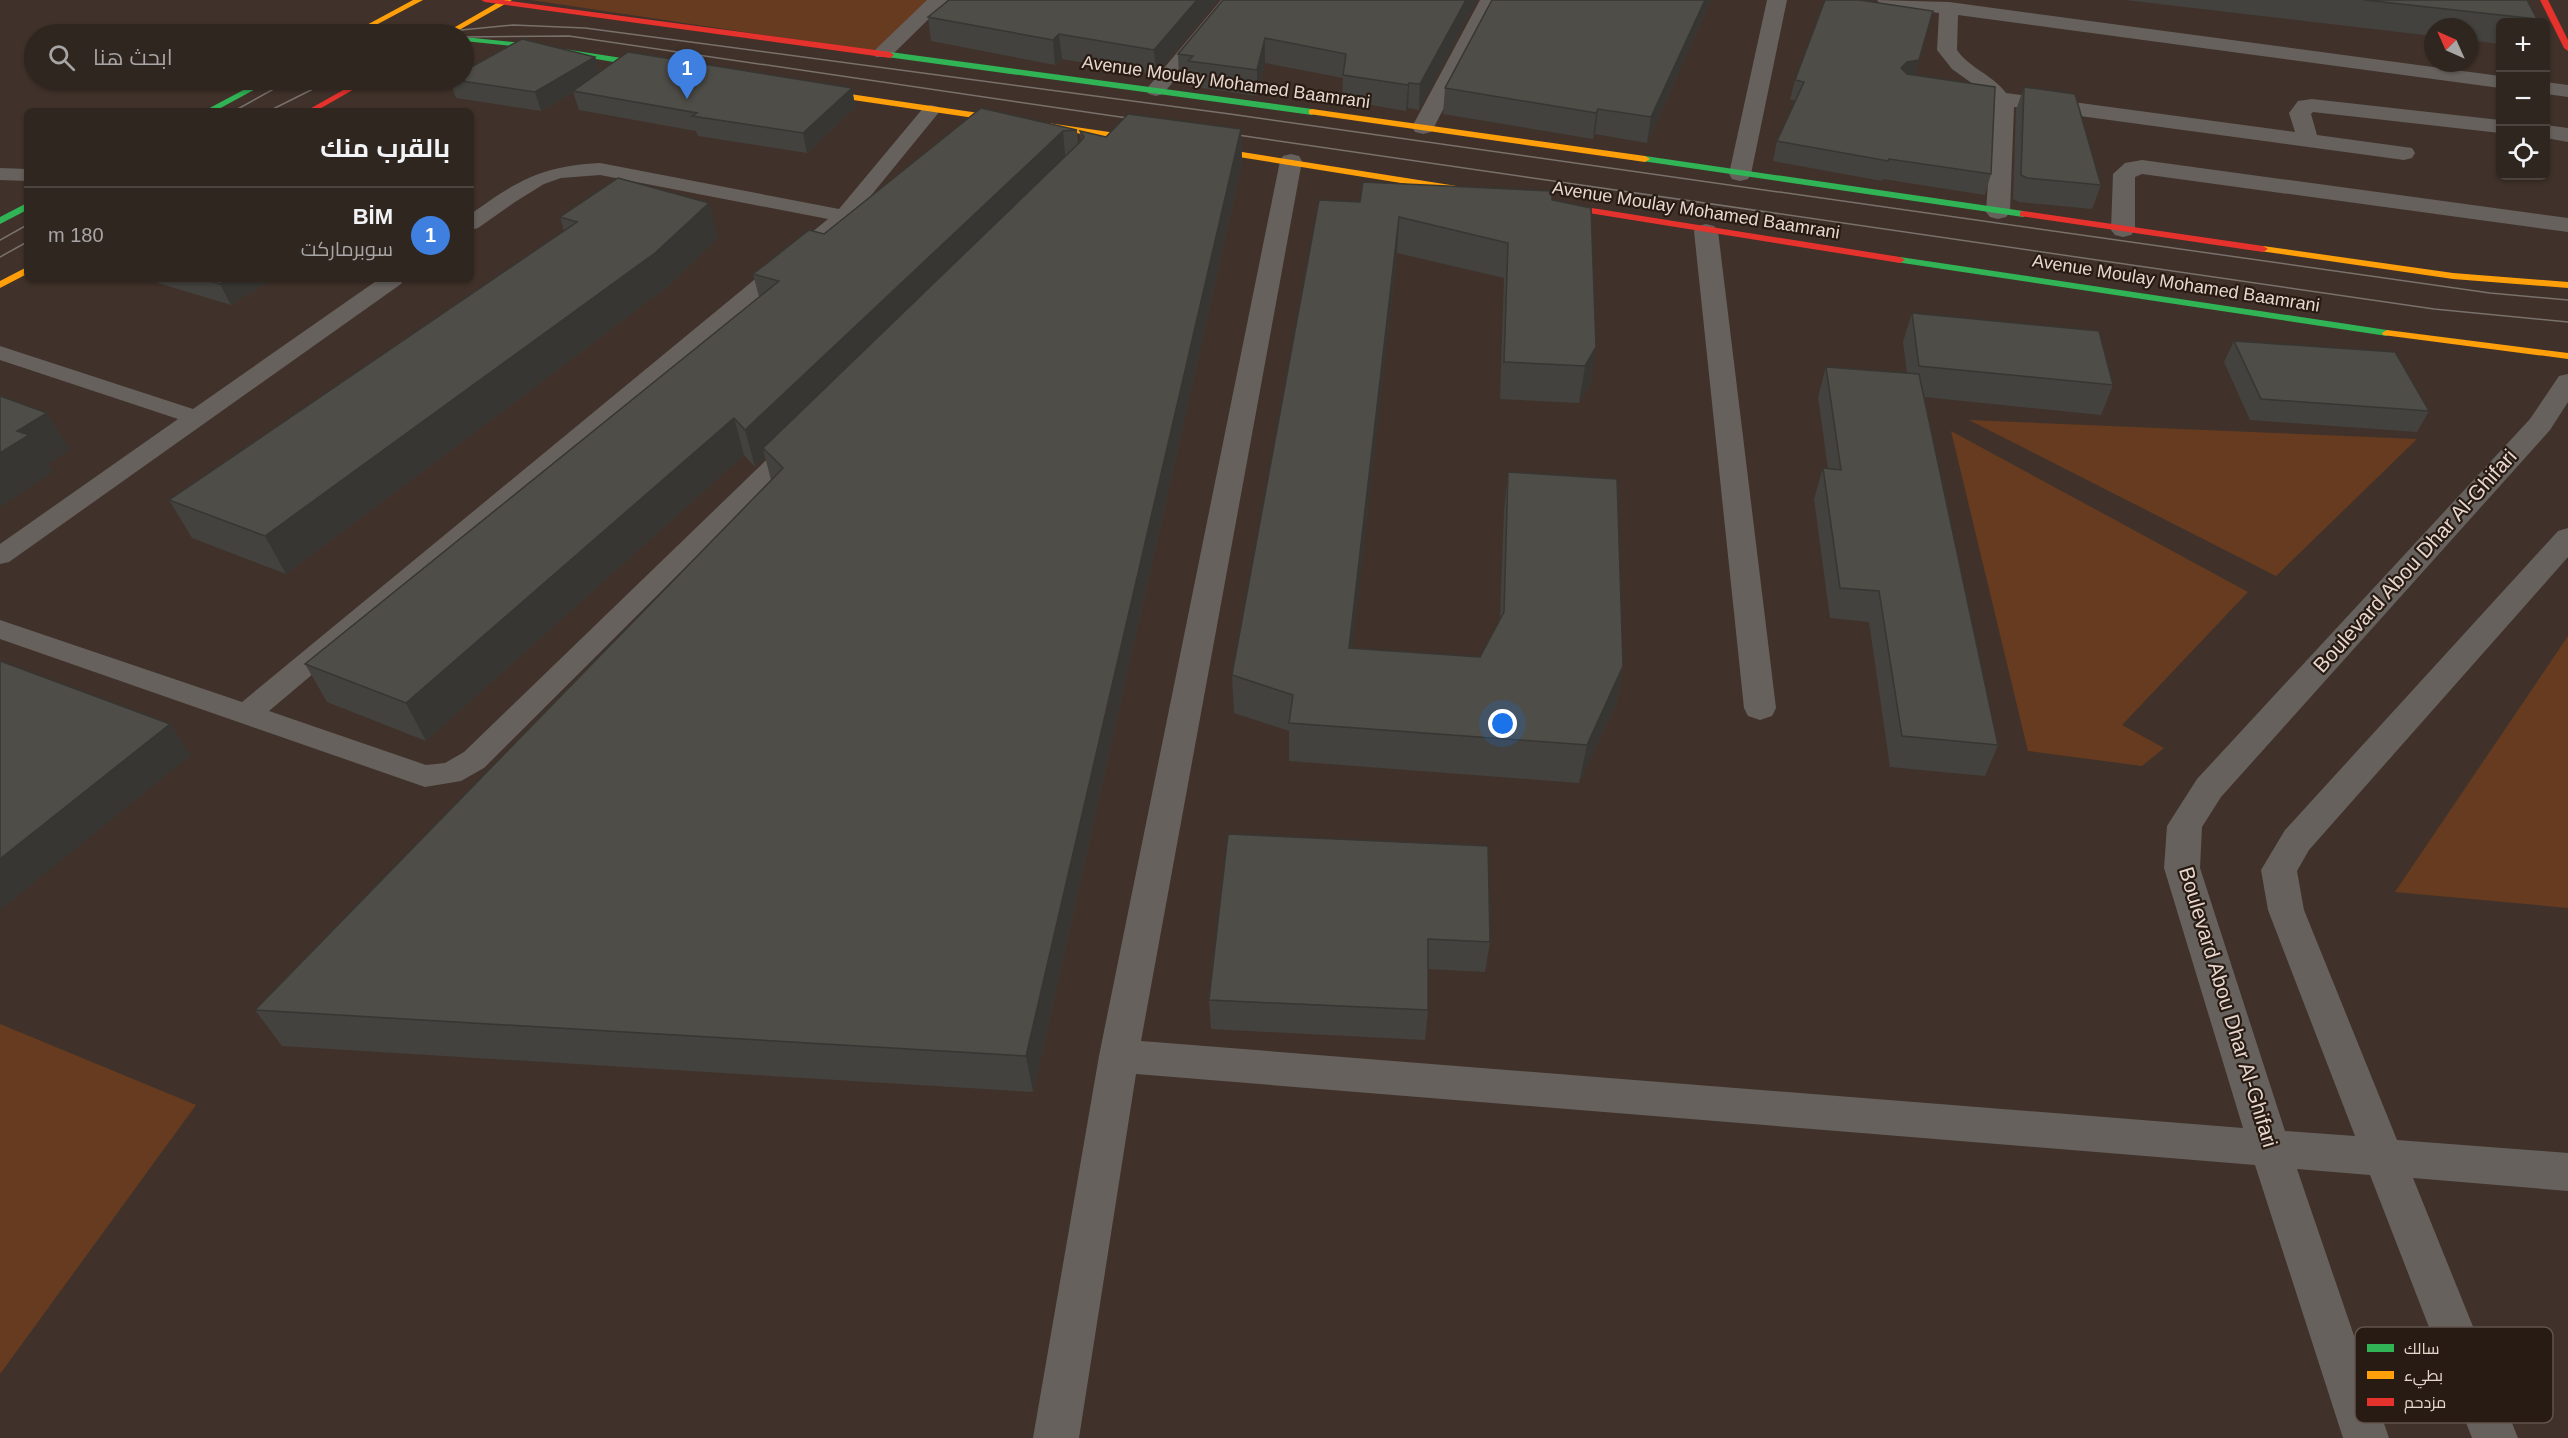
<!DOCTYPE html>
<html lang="ar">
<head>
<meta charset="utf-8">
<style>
  :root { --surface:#302620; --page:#3c322d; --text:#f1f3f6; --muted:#a8a5a5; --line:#4b433e; --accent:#d93025 }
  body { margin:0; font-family:Arial,Cairo,sans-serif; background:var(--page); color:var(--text); direction:rtl }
  .controls { position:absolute; right:18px; top:18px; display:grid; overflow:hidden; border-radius:9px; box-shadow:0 2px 4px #0004 }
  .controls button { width:54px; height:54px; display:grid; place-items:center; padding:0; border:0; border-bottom:2px solid var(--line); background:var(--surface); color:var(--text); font:30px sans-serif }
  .compass { position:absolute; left:2424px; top:18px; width:54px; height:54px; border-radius:50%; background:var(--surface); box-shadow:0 2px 4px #0004; rotate:315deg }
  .you { position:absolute; left:1503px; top:724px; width:21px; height:21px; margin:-15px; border:4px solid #fff; border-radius:50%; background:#1a73e8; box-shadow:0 0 0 9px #1a73e833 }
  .badge { display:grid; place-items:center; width:39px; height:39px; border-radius:50%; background:var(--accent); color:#fff; font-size:20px; font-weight:700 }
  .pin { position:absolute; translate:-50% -50px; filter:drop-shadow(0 2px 3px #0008) }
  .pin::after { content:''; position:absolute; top:32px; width:21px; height:18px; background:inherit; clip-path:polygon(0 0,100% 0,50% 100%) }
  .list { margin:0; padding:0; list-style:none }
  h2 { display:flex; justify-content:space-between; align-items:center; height:78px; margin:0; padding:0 24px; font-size:26px }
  h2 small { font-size:20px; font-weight:400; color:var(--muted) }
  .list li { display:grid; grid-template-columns:39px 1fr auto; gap:18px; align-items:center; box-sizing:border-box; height:96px; padding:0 24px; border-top:2px solid var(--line) }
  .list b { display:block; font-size:22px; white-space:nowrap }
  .list p { margin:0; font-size:20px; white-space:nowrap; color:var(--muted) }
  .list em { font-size:20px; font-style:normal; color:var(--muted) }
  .icon { flex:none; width:33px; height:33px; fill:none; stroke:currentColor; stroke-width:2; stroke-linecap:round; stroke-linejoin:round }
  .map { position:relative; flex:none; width:2568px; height:1438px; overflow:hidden; direction:ltr }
  .search { position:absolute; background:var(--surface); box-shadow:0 2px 4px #0004; left:24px; top:24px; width:450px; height:66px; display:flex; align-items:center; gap:15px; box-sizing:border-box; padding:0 21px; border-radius:33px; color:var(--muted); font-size:22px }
  .panel { position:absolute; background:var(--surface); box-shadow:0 2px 4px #0004; left:24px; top:108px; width:450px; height:174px; border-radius:9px; direction:rtl }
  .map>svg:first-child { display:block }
  .green { fill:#663b20 }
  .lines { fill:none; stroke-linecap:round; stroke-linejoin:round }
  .lane { fill:#66615d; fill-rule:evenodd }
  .street { fill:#66615d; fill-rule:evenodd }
  .fast { fill:#30b455; fill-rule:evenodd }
  .slow { fill:#ff9f0a; fill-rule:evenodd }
  .jam { fill:#e5322d; fill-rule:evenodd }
  .tram { stroke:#78716c; stroke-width:1.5 }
  .wall { fill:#43423e }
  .shaded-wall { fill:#373632 }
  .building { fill:#4e4d48; stroke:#373632; stroke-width:1.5 }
  .labels { text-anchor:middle; stroke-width:4.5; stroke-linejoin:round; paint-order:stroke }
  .far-street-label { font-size:18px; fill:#e8d7cd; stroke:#271b14 }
  .street-label { font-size:21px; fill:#e8d7cd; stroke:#271b14 }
  .key { fill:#271b14; stroke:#61534c; stroke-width:1.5 }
  .key-label { font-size:16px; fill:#e8d7cd }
</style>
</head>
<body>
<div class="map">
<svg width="2568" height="1438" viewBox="0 0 2568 1438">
  <rect width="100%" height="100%" fill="#40322a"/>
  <g class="green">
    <path d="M531,0H936L878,52Z"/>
    <path d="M1969,420L2417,439L2276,576Z"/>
    <path d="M1951,431L2248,592L2122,725L2164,748L2142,766L2028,751Z"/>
    <path d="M2568,636V908L2395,892Z"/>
    <path d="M0,1024L196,1105L0,1374Z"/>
  </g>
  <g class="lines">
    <g class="lane">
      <path d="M931,105L938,107L940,111L851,220L269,711L426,765L445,763L464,752L789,438L797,436L805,438L809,443L805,448L484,768L461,781L425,787L0,639V620L242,702L828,219L600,175L561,178L544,184L515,202L478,228L471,230V214C517,181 541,166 600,163L839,209L924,107Z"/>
      <path d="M0,168L27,169V181L0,180Z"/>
      <path d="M379,279H404L401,284L9,562L0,564V544L178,419L0,360V346L193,409Z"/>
    </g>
    <g class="street">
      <path d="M927,0H948L890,57H876L873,53L876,49Z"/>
      <path d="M1221,0H1241L1163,94L1156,96L1149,94L1145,90L1149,86Z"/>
      <path d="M1480,0H1500L1434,127L1431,132L1423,134L1415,132L1412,127Z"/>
      <path d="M1767,0H1787L1751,174L1748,179L1740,181L1732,179L1729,174Z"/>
      <path d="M1877,0L1949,2L2500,76V88L1958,15L1957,50C1969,68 1993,75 2006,93L2295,132L2289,113L2298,101L2312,99L2500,120V133L2313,112L2311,114L2317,135L2412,148L2415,153L2412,158L2404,160L2014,107L2010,212L2006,217L1998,219L1990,217L1986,212L1993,110L1991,104L1943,97L1940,92L1943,87L1951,86L1980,89L1952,69L1937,50L1939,13L1887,6L1880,4Z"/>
      <path d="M2546,82L2568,85V97L2546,94Z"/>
      <path d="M2546,125L2568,128V142L2546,138Z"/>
      <path d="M1291,154L1299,156L1302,161L1141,1041L2243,1128L2164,868L2167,826L2197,779L2530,419L2559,376L2568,374V402L2550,430L2221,797L2202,827L2200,868L2285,1131L2355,1136L2268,910L2261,870L2285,830L2558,531L2568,528V557L2309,850L2297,871L2304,910L2397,1140L2568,1153V1191L2413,1178L2518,1438H2472L2370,1175L2297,1169L2389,1438H2343L2255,1165L1136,1074L1079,1438H1033L1099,1056L1280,161L1283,156Z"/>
      <path d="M2142,160L2568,218V232L2142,174L2135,177V230L2131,235L2123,237L2115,235L2111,230L2113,174L2125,163Z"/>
      <path d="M1706,224L1714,226L1718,231L1776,708L1772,716L1760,720L1748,716L1744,708L1694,231L1698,226Z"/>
    </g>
    <g class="fast">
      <path d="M366,24L407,32L411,34H398L369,28L365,26Z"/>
      <path d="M464,37L531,44L661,64L665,67L661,70L531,48L464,41Z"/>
      <path d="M890,52L1312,109L1316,112L1312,115L887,57L886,55Z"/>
      <path d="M262,80H272L215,111H204Z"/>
      <path d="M1645,156L2023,211L2028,214L2023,217L1642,161V157Z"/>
      <path d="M27,203V210L0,224V217Z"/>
      <path d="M1900,257L2387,330L2392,333L2387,336L1896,262L1895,260Z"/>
    </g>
    <g class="slow">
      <path d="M413,0H423L359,34H350Z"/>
      <path d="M502,0H512L452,34H443Z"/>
      <path d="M809,88L1150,138L1155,141L1150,144L806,93V89Z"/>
      <path d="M1312,109L1645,156L1650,159L1645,162L1309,114V110Z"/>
      <path d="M1198,145L1482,190L1487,193L1482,196L1195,150V146Z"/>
      <path d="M2263,246L2453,273L2568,282V288L2453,279L2260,251V247Z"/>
      <path d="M27,267V274L0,288V281Z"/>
      <path d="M2387,330L2568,353V359L2383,335L2382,333Z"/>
    </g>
    <g class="jam">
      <path d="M481,0H503L890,52L894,55L890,58L485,2Z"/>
      <path d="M2540,0H2548L2568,40V51L2564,48Z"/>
      <path d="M361,80H370L316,111H306Z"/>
      <path d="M1548,201L1900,257L1905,260L1900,263L1545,206L1543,204Z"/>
      <path d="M2023,211L2263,246L2268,249L2263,252L2020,216V212Z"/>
    </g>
    <g class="tram">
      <path d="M420,34L513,25L585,28L1230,114L2490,293L2568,300"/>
      <path d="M464,37L569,36L1141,120"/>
      <path d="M234,111L290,80"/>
      <path d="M269,111L331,80"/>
      <path d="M1224,133L2434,309L2568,322"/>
      <path d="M0,240L27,225"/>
      <path d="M0,257L27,242"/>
    </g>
  </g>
  <g class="wall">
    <path d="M949,0H1218L1156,75L1062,59L1055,65L931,41L928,17Z"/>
    <path d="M1223,0H1477L1419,110L1408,108L1406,111L1342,100L1343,78L1265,63L1257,96L1189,86L1188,80L1179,78L1178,54Z"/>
    <path d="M1492,0H1711L1647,143L1595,134L1593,139L1443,114L1445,88Z"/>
    <path d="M2125,0H2527L2537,19L2535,22H2500V44L2469,40V27H2433V36Z"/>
    <path d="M595,57L599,72L852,88L855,107L807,153L698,136L696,131L579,110L573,92L541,111L456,98L450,80H464Z"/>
    <path d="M1915,75L1991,174L1985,195L1883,179L1882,181L1773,161L1777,141L1795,100H1790L1795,80Z"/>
    <path d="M2024,87L2101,185L2092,209L2019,202L2013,199L2016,110Z"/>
    <path d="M981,108L1077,130L1078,144L1081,141L1080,131L1106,137L1241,129L1242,163L1033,1092L282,1046L255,1010L771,480L765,457L755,467L744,455L426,741L327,702L305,664L759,297L753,274L824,234Z"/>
    <path d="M1552,200L1591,383L1579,403L1500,399L1504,278L1397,253L1352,648L1480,657L1500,619L1504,510L1508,472L1623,666L1616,704L1579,783L1289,761V731L1234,713L1232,675L1360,202Z"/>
    <path d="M560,217L718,238L666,288L286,574L192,538L169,500L564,231Z"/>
    <path d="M156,279H272L231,305L158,283Z"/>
    <path d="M1912,313L2113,385L2101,415L1924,397L1998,745L1985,776L1890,767L1869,622L1830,618L1814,499L1823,468L1828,469L1818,397L1826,367L1907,373L1903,342Z"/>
    <path d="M2234,341L2429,411L2417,432L2250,420L2224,362Z"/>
    <path d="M1228,834L1490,942L1485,972L1428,969V1010L1425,1040L1211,1029L1209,1000Z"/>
  </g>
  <g class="shaded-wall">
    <path d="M1197,0H1218L1156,75L1154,50Z"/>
    <path d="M1466,0H1477L1419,110L1420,84Z"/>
    <path d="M1705,0H1711L1647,143L1651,117Z"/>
    <path d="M1933,11L1914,79L1901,81V68L1907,62Z"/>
    <path d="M1059,34L1062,59L1055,65L1053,40Z"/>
    <path d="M1265,38V63L1257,96V70Z"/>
    <path d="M595,57L600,76L573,91V92L541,111L535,92Z"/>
    <path d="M1409,83L1408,108L1406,111L1408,85Z"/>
    <path d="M852,88L855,107L807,153L803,133Z"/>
    <path d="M1598,109L1595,134L1593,139L1596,113Z"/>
    <path d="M1241,129L1242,163L1033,1092L1026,1056Z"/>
    <path d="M1063,131L1066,165L763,448L765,457L755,467L745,430Z"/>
    <path d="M709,203L718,238L666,288L286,574L265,536Z"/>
    <path d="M1399,217L1397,253L1348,686L1349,648Z"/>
    <path d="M228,279H272L231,305L220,284Z"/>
    <path d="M1596,347L1591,383L1579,403L1585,366Z"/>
    <path d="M47,413L70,450L48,464L53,472L0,507V453L17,431Z"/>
    <path d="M734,418L744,455L426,741L406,703Z"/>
    <path d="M1623,666L1616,704L1579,783L1587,745Z"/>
    <path d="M170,724L191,755L0,910V859Z"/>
  </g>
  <g class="building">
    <path d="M949,0H1197L1154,50L1059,34L1053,40L928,17Z"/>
    <path d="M1223,0H1466L1420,84L1409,83L1408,85L1343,75L1346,54L1265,38L1257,70L1188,61L1193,56L1178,54Z"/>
    <path d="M1492,0H1705L1651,117L1598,109L1596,113L1445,88Z"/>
    <path d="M1825,0H1859L1933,11L1919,60L1907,62L1901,68L1907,74L1995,87L1991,174L1889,159L1888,161L1777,141L1804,82L1795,80Z"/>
    <path d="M2364,0H2527L2537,19Z"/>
    <path d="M522,39L595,57L535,92L455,80H464V71Z"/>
    <path d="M628,52L852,88L803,133L692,116L697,113L573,91Z"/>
    <path d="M2024,87L2075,94L2101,185L2027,178L2021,175Z"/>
    <path d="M981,108L1077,130L1063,131L745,430L734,418L406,703L305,664L779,281L753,274L809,230L824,234Z"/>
    <path d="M1128,114L1241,129L1026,1056L255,1010L783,468L763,448L1080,142L1084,137L1080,131L1106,137Z"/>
    <path d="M618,178L709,203L655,253L265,536L169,500L577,222L560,217Z"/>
    <path d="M1363,182L1552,191V200L1591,208L1596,347L1585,366L1504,362L1508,243L1399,217L1349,648L1480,657L1504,612L1508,472L1617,479L1623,666L1587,745L1289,723L1293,695L1232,675L1319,200L1360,202Z"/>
    <path d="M203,279H228L220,284Z"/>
    <path d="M1912,313L2099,331L2113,385L1919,366Z"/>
    <path d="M2234,341L2395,352L2429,411L2261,399Z"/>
    <path d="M1826,367L1919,374L1998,745L1902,736L1879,591L1840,588L1823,468L1841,470Z"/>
    <path d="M0,396L47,413L17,431L29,435L0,453Z"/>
    <path d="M0,661L170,724L0,859Z"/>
    <path d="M1228,834L1488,846L1490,942L1428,939V1010L1209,1000Z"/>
  </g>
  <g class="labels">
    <g class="far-street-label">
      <text transform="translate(1226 82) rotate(8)" y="6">Avenue Moulay Mohamed Baamrani</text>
      <text transform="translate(1696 210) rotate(9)" y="6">Avenue Moulay Mohamed Baamrani</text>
      <text transform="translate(2176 283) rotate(9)" y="6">Avenue Moulay Mohamed Baamrani</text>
    </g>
    <g class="street-label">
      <text transform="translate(2415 561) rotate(-48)" y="7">Boulevard Abou Dhar Al-Ghifari</text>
      <text transform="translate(2228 1007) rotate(73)" y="7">Boulevard Abou Dhar Al-Ghifari</text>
    </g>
  </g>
  <rect x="2355" y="1327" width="198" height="96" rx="9" class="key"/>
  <rect x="2367" y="1344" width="27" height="8" fill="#30b455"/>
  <rect x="2367" y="1371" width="27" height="8" fill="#ff9f0a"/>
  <rect x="2367" y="1398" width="27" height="8" fill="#e5322d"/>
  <g class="key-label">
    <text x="2404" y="1354">سالك</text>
    <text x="2404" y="1381">بطيء</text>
    <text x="2404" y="1408">مزدحم</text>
  </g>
</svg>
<div class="controls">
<button>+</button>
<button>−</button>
<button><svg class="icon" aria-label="locate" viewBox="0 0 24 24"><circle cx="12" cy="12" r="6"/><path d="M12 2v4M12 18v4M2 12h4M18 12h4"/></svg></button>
</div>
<svg class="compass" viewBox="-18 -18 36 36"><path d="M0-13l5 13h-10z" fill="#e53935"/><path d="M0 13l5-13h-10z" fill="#a8a5a5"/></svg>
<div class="you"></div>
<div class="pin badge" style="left:687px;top:99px;background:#3f7fe0">1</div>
<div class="search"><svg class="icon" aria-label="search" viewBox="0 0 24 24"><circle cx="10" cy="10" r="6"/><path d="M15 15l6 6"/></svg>ابحث هنا</div>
<section class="panel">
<h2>بالقرب منك<small></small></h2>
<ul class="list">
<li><span class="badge" style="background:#3f7fe0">1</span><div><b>BİM</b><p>سوبرماركت</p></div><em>180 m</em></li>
</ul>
</section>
</div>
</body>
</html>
